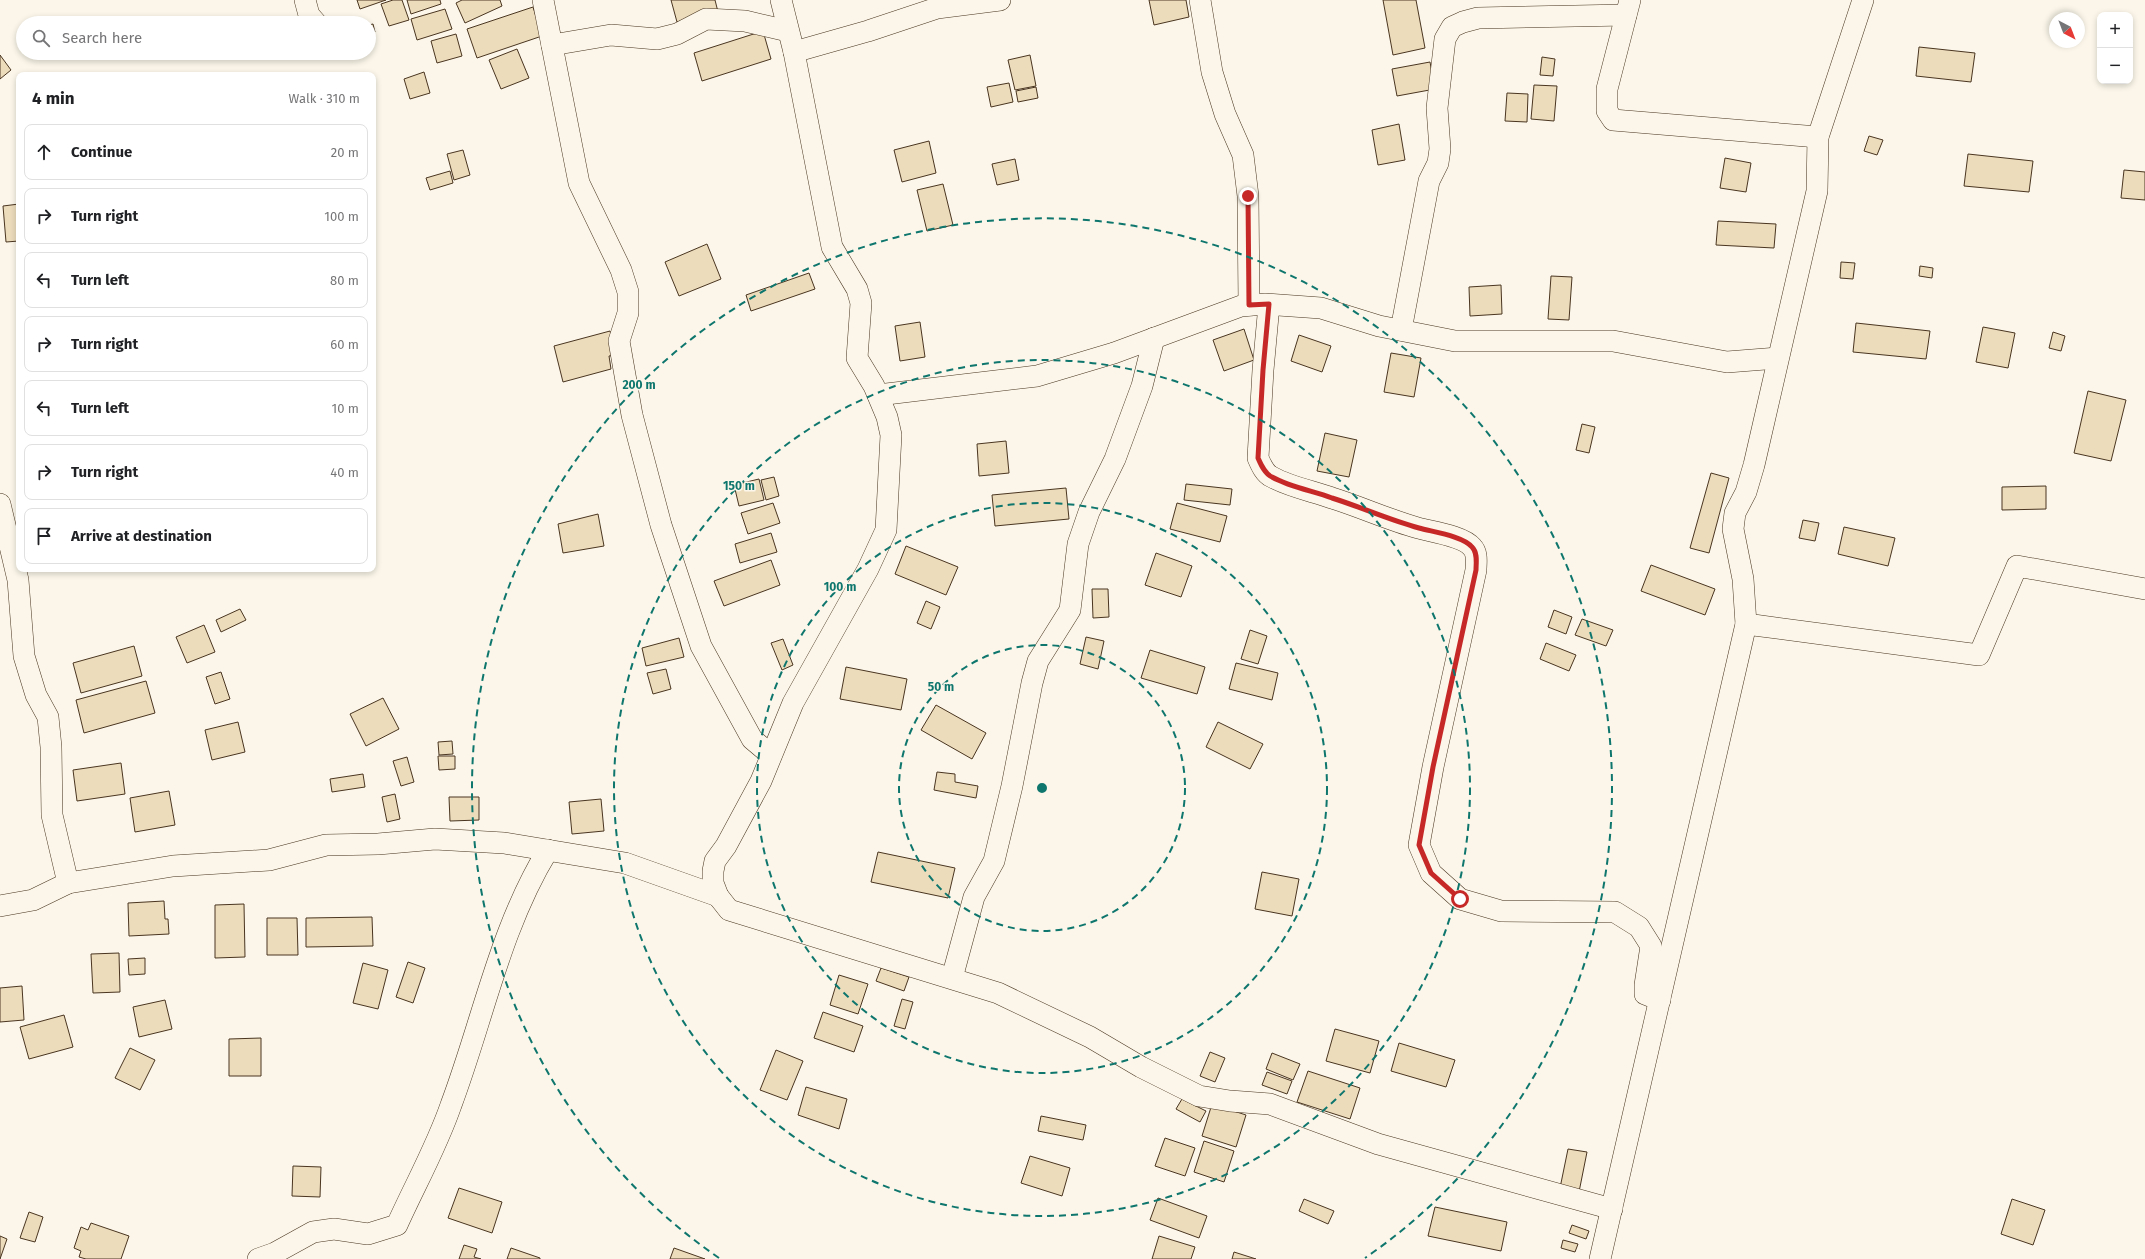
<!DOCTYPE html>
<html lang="en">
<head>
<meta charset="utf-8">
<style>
  :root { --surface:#fff; --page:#f6f6f6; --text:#202124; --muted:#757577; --line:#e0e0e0 }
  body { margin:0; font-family:"Fira Sans",sans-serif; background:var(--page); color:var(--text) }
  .controls { position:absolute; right:12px; top:12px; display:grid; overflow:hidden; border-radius:8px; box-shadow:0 2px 6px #0003 }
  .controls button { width:36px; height:36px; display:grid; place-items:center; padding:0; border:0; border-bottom:1px solid var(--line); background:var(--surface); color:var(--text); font:20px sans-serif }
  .compass { position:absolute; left:2049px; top:12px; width:36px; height:36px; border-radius:50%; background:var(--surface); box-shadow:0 2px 6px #0003; rotate:138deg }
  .stop { position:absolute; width:12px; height:12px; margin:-9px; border:3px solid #c62828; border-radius:50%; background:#fff }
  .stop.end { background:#c62828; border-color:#fff; box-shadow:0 1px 4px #0008 }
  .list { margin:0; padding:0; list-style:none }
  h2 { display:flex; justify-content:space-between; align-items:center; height:52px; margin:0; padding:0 16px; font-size:17px }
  h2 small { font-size:13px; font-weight:400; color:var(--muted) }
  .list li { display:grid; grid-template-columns:26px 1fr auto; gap:12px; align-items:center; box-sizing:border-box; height:56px; margin:0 8px 8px; padding:0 8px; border:1px solid var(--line); border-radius:8px }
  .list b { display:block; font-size:15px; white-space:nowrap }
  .list em { font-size:13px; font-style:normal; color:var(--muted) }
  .icon { flex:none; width:22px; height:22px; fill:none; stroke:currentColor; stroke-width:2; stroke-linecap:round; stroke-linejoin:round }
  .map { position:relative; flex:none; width:2145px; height:1259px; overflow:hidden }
  .search { position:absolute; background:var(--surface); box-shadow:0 2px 6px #0003; left:16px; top:16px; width:360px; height:44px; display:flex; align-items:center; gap:10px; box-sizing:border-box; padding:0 14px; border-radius:22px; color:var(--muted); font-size:15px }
  .panel { position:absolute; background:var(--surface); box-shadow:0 2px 6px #0003; left:16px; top:72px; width:360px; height:500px; border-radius:8px }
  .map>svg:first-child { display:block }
  .building { fill:#ecdcbc; stroke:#4a3520 }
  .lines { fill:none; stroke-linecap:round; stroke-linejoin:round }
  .minor-casing { stroke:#4a3520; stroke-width:22 }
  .minor { stroke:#fbf6e9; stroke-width:21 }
  .route { stroke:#c62828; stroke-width:5 }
  .ring { fill:none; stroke:#0f766e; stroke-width:2; stroke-dasharray:7 5 }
  .centre { fill:#0f766e; stroke:#fbf6e9; stroke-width:2 }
  .ring-label { font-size:12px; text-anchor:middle; font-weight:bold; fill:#0f766e; stroke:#fbf6e9; stroke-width:3; stroke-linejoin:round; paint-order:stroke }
</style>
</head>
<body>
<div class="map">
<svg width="2145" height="1259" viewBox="0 0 2145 1259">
  <rect width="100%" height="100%" fill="#fbf6e9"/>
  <g class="building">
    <path d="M357,0H386L360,9Z"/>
    <path d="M393,0H402L409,20L389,26L381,4Z"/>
    <path d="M407,0H440L441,4L411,14Z"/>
    <path d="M462,0H500L502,6L465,23L456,3Z"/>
    <path d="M671,0H715L718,12L677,22Z"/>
    <path d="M1149,0H1186L1189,17L1154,25Z"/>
    <path d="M1383,0H1416L1425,48L1393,55Z"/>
    <path d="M533,7L542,36L477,58L467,29Z"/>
    <path d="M445,9L452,29L417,40L411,19Z"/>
    <path d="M373,24L375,32L369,34V25Z"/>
    <path d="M763,31L771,59L702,81L694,53Z"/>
    <path d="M456,34L462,56L437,63L431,41Z"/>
    <path d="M1919,47L1975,53L1971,82L1916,76Z"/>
    <path d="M517,49L529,78L501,89L489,60Z"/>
    <path d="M0,55L11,70L0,79Z"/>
    <path d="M1030,55L1036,86L1015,90L1008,60Z"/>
    <path d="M1542,57L1555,59L1553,76L1540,75Z"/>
    <path d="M1430,62L1435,89L1397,96L1392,69Z"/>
    <path d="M424,72L430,93L410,99L404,79Z"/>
    <path d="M1009,83L1013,102L991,107L987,87Z"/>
    <path d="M1534,85L1557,86L1554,121L1531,119Z"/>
    <path d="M1036,87L1038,98L1018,102L1016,91Z"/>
    <path d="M1507,93L1528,94L1527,122L1505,121Z"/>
    <path d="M1399,124L1405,160L1378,165L1372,130Z"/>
    <path d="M1869,136L1883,140L1877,155L1864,151Z"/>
    <path d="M929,141L936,173L902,182L894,150Z"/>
    <path d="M463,150L470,175L454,180L447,154Z"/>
    <path d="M1968,154L2033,161L2029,192L1964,186Z"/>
    <path d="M1725,158L1751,163L1746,192L1720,188Z"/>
    <path d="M1015,159L1019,180L997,185L992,164Z"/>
    <path d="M2124,170L2145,172V200L2121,198Z"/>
    <path d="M450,171L453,183L430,190L426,178Z"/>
    <path d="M943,184L953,225L927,231L917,190Z"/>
    <path d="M19,204V241L6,242L3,206Z"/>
    <path d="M1718,221L1776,224L1774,248L1716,245Z"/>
    <path d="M707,244L721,279L679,296L665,262Z"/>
    <path d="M1841,262L1855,263L1853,279L1840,278Z"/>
    <path d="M1920,266L1933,268L1932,278L1919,276Z"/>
    <path d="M809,273L815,289L751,311L746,295Z"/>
    <path d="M1551,276L1572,277L1569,320L1548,319Z"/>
    <path d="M1501,285L1502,314L1470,316L1469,287Z"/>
    <path d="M920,322L925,357L900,361L895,326Z"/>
    <path d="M1856,323L1930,331L1926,359L1853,352Z"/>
    <path d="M1983,327L2015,333L2008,368L1976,362Z"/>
    <path d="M1244,329L1254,360L1224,371L1213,340Z"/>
    <path d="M610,331L616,355L609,356L611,369L563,382L554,346Z"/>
    <path d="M2053,332L2065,336L2061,351L2049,348Z"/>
    <path d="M1299,335L1331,346L1322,372L1291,361Z"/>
    <path d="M1391,353L1421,358L1414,397L1384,392Z"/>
    <path d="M2088,391L2126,400L2111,461L2074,453Z"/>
    <path d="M1582,424L1595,427L1589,453L1576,450Z"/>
    <path d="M1325,433L1357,440L1349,477L1317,471Z"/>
    <path d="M1006,441L1009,473L979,476L977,444Z"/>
    <path d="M1711,473L1729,478L1709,553L1690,548Z"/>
    <path d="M774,477L779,496L766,500L761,480Z"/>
    <path d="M759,479L764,500L739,506L734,485Z"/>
    <path d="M1186,484L1232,489L1230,505L1184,500Z"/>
    <path d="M2046,486V509L2002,510V487Z"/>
    <path d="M1066,488L1069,519L995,526L992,495Z"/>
    <path d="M773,503L780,523L748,534L741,513Z"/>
    <path d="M1177,503L1227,516L1220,542L1170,529Z"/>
    <path d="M598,514L604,546L563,553L558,524Z"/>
    <path d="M1803,520L1819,523L1815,541L1799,538Z"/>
    <path d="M1844,527L1895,538L1888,566L1838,554Z"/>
    <path d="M771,533L777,552L740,563L735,544Z"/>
    <path d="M906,546L958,567L946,595L895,574Z"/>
    <path d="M1156,553L1192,566L1181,597L1145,585Z"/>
    <path d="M771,560L780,585L724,606L714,581Z"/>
    <path d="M1651,565L1715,589L1705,615L1641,591Z"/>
    <path d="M1092,589H1108L1109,617L1093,618Z"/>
    <path d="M926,601L940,607L931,629L917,623Z"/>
    <path d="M240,609L246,620L221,632L216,620Z"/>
    <path d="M1554,610L1572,617L1566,634L1548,627Z"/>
    <path d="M1582,619L1613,630L1606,646L1575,635Z"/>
    <path d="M204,625L215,652L187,663L176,637Z"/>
    <path d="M1250,630L1267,636L1258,664L1241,659Z"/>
    <path d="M1086,637L1104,641L1098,669L1080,664Z"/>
    <path d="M679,638L684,657L646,666L642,648Z"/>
    <path d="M783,639L793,665L782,670L771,643Z"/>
    <path d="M1546,643L1576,655L1569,671L1540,659Z"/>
    <path d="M134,646L142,676L81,693L73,663Z"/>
    <path d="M1150,650L1205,667L1197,694L1141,678Z"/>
    <path d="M1236,663L1278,673L1272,700L1229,689Z"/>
    <path d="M846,667L907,679L901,710L840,699Z"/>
    <path d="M666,669L671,689L653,694L647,673Z"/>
    <path d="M221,672L230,699L215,704L206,677Z"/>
    <path d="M146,681L155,713L84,733L76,700Z"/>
    <path d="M383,698L399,729L366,746L350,714Z"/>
    <path d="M936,705L986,733L972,759L921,730Z"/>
    <path d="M238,722L245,752L212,760L205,730Z"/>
    <path d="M1218,722L1263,744L1250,769L1206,747Z"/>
    <path d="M452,741L453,754L439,755L438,742Z"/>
    <path d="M438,756H455V769L439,770Z"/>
    <path d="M407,757L414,782L401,786L393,761Z"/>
    <path d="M121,763L125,794L77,801L73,770Z"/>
    <path d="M937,772L955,774V782L978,786L976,798L934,790Z"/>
    <path d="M363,774L365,787L332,792L330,779Z"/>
    <path d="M169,791L175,825L135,832L130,798Z"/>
    <path d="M395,794L400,819L387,822L382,797Z"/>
    <path d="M449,797H479V820L450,821Z"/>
    <path d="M601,799L604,831L572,834L569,802Z"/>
    <path d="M878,852L955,868L948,898L871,882Z"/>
    <path d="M1262,872L1299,879L1292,916L1255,909Z"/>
    <path d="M164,901L165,919H168L169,934L129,936L128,903Z"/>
    <path d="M244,904L245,957L215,958V905Z"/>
    <path d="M372,917L373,946L306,947V918Z"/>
    <path d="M267,918H297L298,955H267Z"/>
    <path d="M119,953L120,992L93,993L91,954Z"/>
    <path d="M145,958V974L129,975L128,959Z"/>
    <path d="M408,962L425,968L413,1003L396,997Z"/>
    <path d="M363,963L388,970L378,1009L353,1003Z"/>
    <path d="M881,968L909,977L904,991L876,981Z"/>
    <path d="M839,975L868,984L858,1014L830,1005Z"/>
    <path d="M22,986L24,1020L0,1022V988Z"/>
    <path d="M902,999L913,1002L905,1029L894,1026Z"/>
    <path d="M165,1000L172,1029L139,1037L133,1007Z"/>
    <path d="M823,1012L863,1026L854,1052L814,1038Z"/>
    <path d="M64,1015L73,1047L29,1059L20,1027Z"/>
    <path d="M1335,1029L1379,1041L1370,1073L1326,1061Z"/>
    <path d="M261,1038V1076H229V1039Z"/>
    <path d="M1399,1043L1455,1060L1446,1087L1391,1071Z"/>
    <path d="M130,1048L155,1060L140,1090L115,1078Z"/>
    <path d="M776,1050L803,1061L787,1100L760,1090Z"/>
    <path d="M1210,1052L1225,1058L1215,1082L1200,1076Z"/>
    <path d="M1272,1053L1300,1064L1293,1080L1266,1069Z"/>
    <path d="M1308,1071L1360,1088L1350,1119L1297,1102Z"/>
    <path d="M1267,1072L1292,1081L1287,1094L1262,1085Z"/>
    <path d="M806,1087L847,1099L839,1129L798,1115Z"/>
    <path d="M1182,1099L1206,1111L1200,1122L1176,1109Z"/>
    <path d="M1212,1104L1246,1115L1236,1147L1202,1136Z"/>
    <path d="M1041,1116L1086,1125L1083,1140L1038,1131Z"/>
    <path d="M1165,1138L1195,1148L1185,1176L1155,1166Z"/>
    <path d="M1204,1141L1234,1151L1224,1182L1194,1172Z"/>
    <path d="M1568,1149L1587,1152L1579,1192L1560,1188Z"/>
    <path d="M1030,1156L1070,1168L1062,1196L1021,1183Z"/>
    <path d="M293,1166L321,1167L320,1197L292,1196Z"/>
    <path d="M459,1188L502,1202L492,1233L448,1218Z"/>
    <path d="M1158,1198L1207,1216L1199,1238L1150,1220Z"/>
    <path d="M1304,1199L1334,1211L1328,1224L1299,1211Z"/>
    <path d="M2012,1199L2045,1210L2033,1245L2001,1234Z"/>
    <path d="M1435,1207L1507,1222L1501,1251L1428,1236Z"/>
    <path d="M29,1212L43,1217L35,1242L20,1238Z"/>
    <path d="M91,1223L129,1236L121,1259H86L79,1257L81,1251L74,1248L81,1227L88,1230Z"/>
    <path d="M1572,1225L1589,1231L1586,1239L1569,1233Z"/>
    <path d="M0,1236L7,1239L0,1259Z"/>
    <path d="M1159,1236L1195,1247L1191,1259H1152Z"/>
    <path d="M1563,1240L1578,1244L1575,1252L1561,1248Z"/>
    <path d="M464,1245L477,1249L474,1257L481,1259H459Z"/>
    <path d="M511,1248L540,1258V1259H507Z"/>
    <path d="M674,1248L705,1259H670Z"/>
    <path d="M1234,1252L1256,1259H1232Z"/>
  </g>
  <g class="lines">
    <g class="minor-casing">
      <g id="minor">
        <path d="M305,0L309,15L316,23"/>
        <path d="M543,0L579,183L621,270L628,292V313L619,341L632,415L661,525L701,646L752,739L771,755"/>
        <path d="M781,0L794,52L832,247L857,289L861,303L857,358L874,386L887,417L891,435L886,530L868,569L793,703L761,781L726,846L715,861L713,871V883L718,896L729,910L998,993L1090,1037L1141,1067L1199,1096L1230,1101L1270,1104L1378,1144L1612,1209"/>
        <path d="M1200,0L1212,72L1225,114L1243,155L1248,196L1249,305"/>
        <path d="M1630,0L1607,89V111L1613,120L1818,137"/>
        <path d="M552,45L611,35L657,39L677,34L706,19L745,21L788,31"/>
        <path d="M794,52L868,31L937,8L1000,0"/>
        <path d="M1269,305L1263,370L1258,458C1261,465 1265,474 1272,477C1290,487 1312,491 1332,498C1361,507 1389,520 1418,528C1433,532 1463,536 1472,547C1478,553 1476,563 1476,570L1433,767L1419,845L1431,873L1460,899L1501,911L1615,912L1639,927L1651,946L1645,985V994L1660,1000"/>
        <path d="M1401,330L1429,181L1438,163L1440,149L1437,108L1445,39L1452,27L1463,22L1478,18L1626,15"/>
        <path d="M878,395L1037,376L1114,353L1241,306L1265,304L1321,308L1379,326L1455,341H1613L1727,362L1778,358"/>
        <path d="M0,504L18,580L24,656L36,695L48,717L51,747L52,815L68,883"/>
        <path d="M1746,624L1979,655L2017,566L2145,589"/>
        <path d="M0,906L33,900L68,883L173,866L269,860L326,845L378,844L435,839L504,843L625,863L718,896"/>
        <path d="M952,978L974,897L994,861L1012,786L1032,683L1038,661L1070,610L1078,544L1089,512L1115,459L1142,386L1154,338"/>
        <path d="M258,1259L275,1253L313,1232L334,1229L368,1234L397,1225C415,1185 437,1146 451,1105C483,1020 500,928 548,850"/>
        <path d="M1600,1259L1746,624L1743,579L1733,529L1735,513L1746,492L1754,465L1817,191L1818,137L1863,0"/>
      </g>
    </g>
    <use href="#minor" class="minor"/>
  </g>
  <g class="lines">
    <path class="route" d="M1248,196L1249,305L1269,304L1263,370L1258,458C1261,465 1265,474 1272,477C1290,487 1313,491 1332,498C1361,507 1389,520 1419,528C1433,532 1463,536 1472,547C1478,553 1476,563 1476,570L1433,767L1419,845L1431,873L1460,899"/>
  </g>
  <g class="ring">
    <circle cx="1042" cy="788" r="143"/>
    <circle cx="1042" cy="788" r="285"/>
    <circle cx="1042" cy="788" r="428"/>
    <path d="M719 1258A570 570 0 1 1 1365 1258"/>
  </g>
  <circle cx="1042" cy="788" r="6" class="centre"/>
  <g class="ring-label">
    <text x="639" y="389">200 m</text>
    <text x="739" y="490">150 m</text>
    <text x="840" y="591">100 m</text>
    <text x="941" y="691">50 m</text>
  </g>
</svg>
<div class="controls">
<button>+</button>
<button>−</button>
</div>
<svg class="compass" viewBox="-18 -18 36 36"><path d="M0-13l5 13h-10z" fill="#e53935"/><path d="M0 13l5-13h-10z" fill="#757577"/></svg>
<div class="stop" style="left:1460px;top:899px"></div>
<div class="stop end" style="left:1248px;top:196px"></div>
<div class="search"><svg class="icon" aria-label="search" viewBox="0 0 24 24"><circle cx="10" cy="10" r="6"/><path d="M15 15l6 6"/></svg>Search here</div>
<section class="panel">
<h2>4 min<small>Walk · 310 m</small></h2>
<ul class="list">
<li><svg class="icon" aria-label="ahead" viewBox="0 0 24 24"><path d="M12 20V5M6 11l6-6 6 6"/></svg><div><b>Continue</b></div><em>20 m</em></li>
<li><svg class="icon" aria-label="right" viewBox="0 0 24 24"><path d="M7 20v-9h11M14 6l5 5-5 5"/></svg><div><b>Turn right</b></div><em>100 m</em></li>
<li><svg class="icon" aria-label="left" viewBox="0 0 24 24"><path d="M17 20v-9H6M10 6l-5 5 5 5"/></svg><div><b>Turn left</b></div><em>80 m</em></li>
<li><svg class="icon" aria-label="right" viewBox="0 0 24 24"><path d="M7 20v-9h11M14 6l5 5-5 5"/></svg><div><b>Turn right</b></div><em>60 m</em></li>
<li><svg class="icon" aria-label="left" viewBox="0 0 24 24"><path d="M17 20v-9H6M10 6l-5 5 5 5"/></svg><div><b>Turn left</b></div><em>10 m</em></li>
<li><svg class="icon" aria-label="right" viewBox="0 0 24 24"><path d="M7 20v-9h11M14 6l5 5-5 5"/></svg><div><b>Turn right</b></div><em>40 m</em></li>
<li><svg class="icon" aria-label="arrive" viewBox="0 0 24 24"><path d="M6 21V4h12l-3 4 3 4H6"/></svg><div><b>Arrive at destination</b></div></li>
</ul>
</section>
</div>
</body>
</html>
